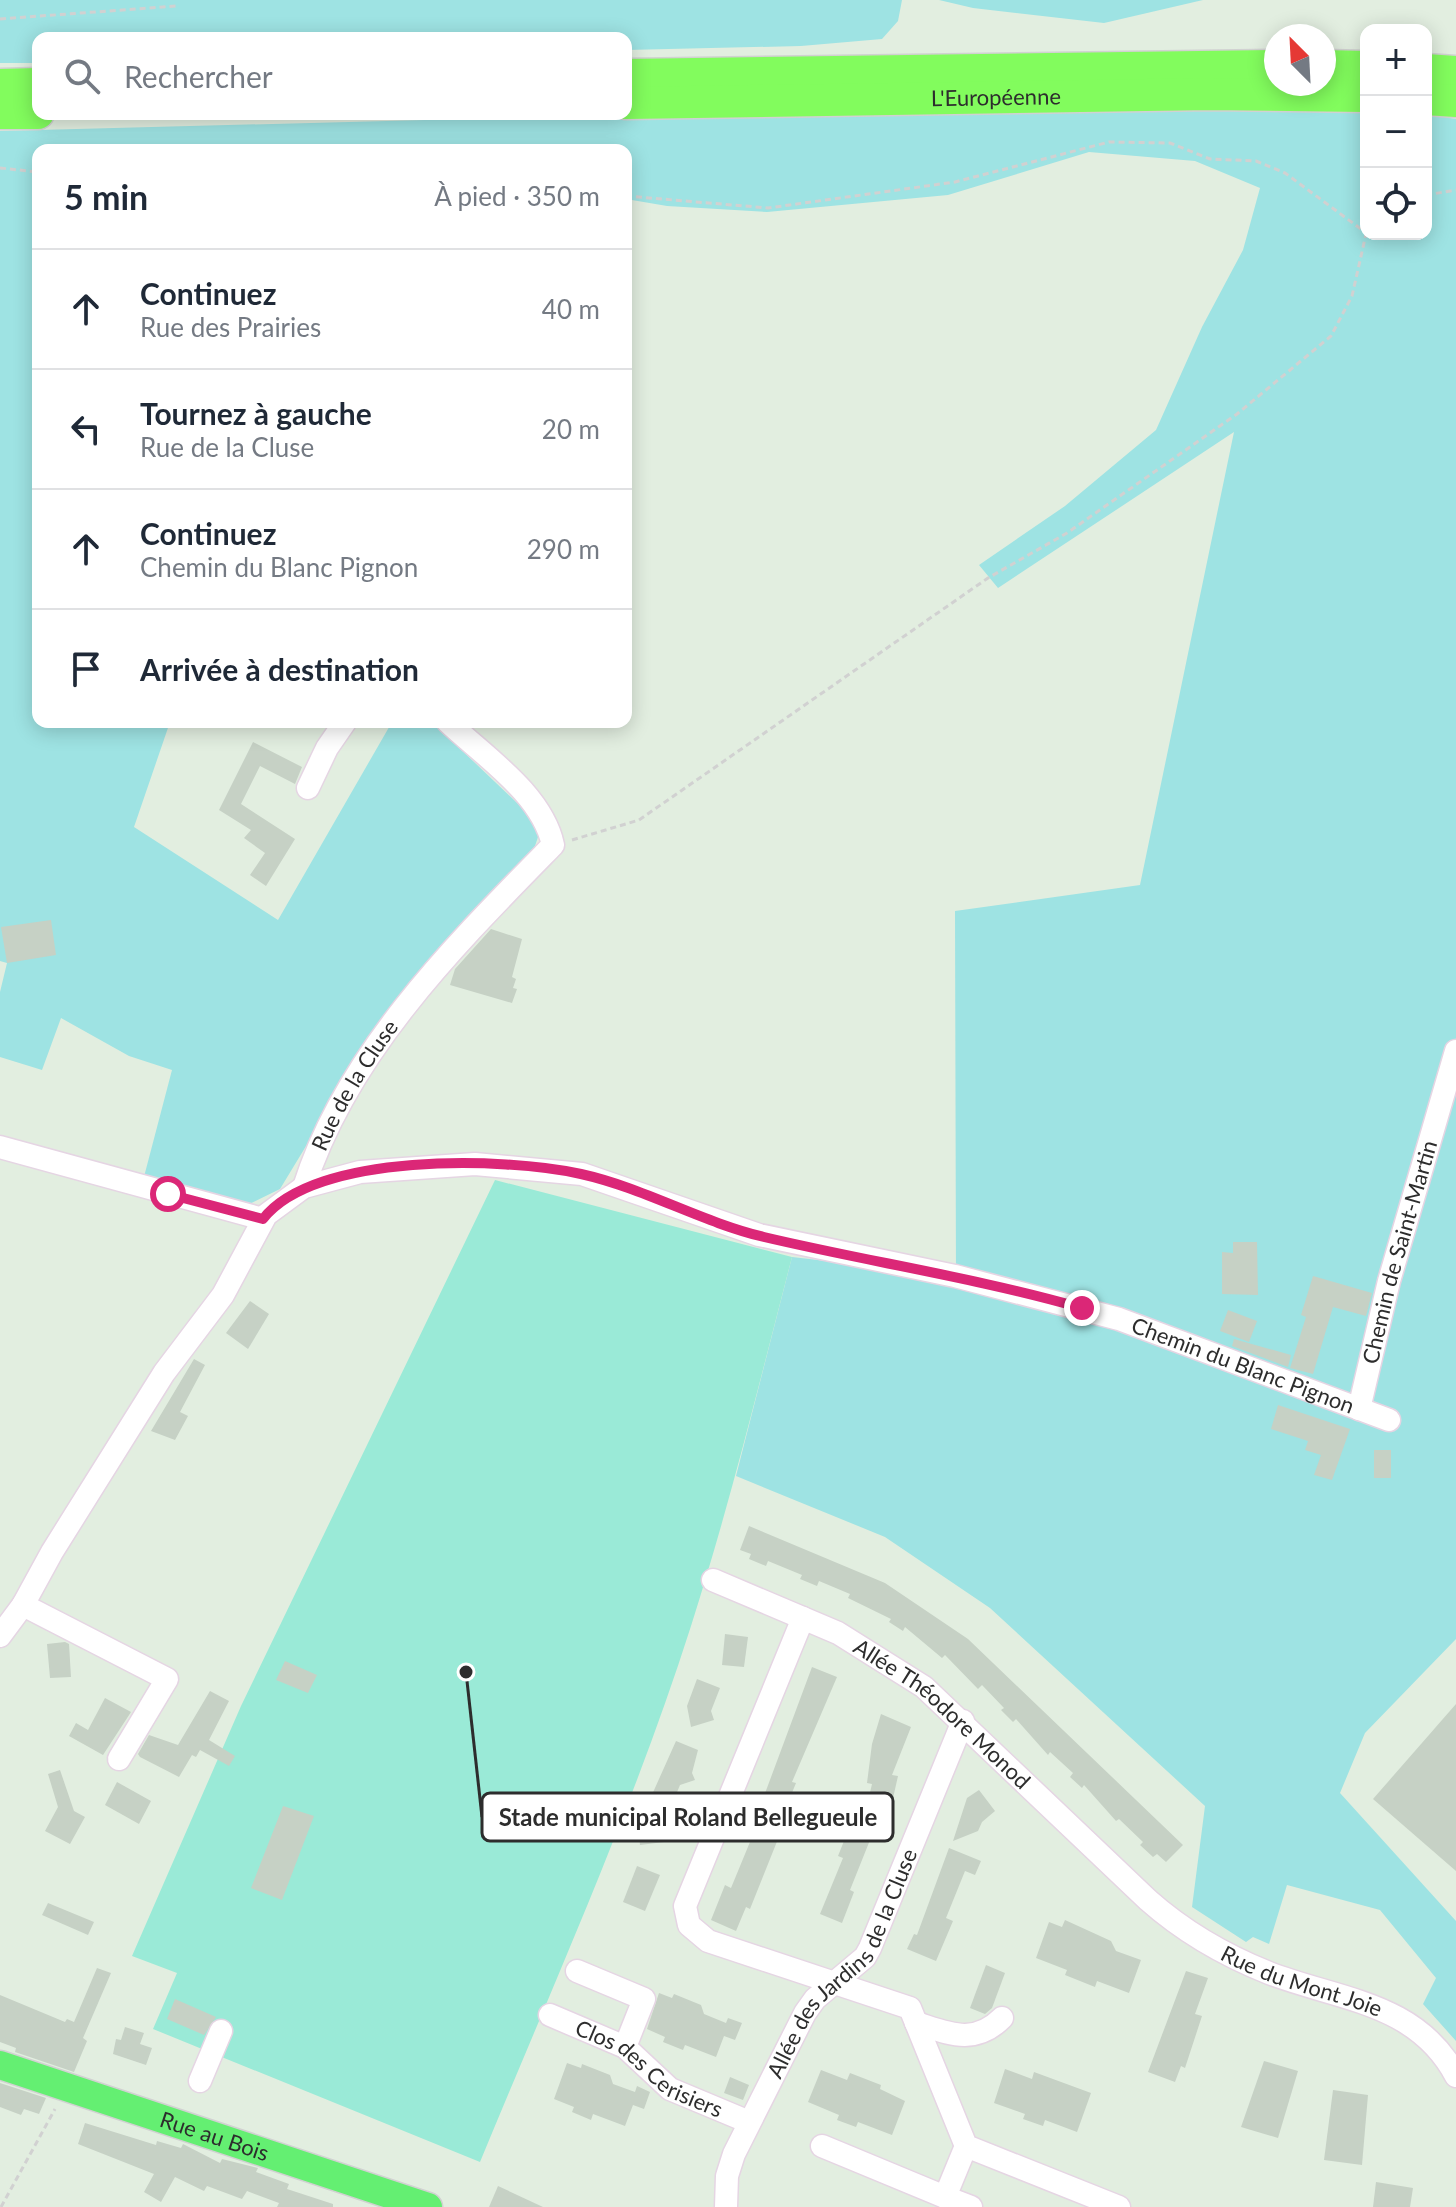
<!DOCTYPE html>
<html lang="fr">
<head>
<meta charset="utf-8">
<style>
  :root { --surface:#fff; --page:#f6f6f7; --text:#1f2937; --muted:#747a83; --line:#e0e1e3 }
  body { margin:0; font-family:Lato,sans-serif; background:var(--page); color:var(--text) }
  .controls { position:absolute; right:24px; top:24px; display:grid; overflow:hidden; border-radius:16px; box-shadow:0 4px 20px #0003 }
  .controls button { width:72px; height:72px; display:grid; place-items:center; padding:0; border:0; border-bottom:2px solid var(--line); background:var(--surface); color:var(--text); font:40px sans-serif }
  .compass { position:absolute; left:1264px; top:24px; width:72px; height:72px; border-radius:50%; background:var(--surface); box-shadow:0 4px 20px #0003; rotate:336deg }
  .stop { position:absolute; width:24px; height:24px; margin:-18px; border:6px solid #db2777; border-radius:50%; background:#fff }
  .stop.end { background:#db2777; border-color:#fff; box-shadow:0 2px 8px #0008 }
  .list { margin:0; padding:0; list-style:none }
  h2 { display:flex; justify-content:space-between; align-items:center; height:104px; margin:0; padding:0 32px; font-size:34px }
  h2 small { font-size:26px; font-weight:400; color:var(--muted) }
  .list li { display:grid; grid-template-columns:52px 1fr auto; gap:24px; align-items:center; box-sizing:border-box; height:120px; padding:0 32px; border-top:2px solid var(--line) }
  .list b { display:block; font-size:30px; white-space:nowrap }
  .list p { margin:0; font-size:26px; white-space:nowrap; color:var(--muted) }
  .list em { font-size:26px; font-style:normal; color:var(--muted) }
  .icon { flex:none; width:44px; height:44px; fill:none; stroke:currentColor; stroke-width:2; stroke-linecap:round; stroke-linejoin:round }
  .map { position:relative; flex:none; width:1456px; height:2207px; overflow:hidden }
  .search { position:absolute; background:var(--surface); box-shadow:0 4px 20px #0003; left:32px; top:32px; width:600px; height:88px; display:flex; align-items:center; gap:20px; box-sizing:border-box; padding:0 28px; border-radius:16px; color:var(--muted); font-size:30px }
  .panel { position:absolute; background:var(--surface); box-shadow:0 4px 20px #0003; left:32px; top:144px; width:600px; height:584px; border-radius:16px }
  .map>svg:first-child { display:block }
  .green { fill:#9ee3e3 }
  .pitch { fill:#9aead7 }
  .building { fill:#c6d1c5 }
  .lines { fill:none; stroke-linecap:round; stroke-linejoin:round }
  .minor-casing { stroke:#e5d5e3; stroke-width:25 }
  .major-casing { stroke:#d1d1d1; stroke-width:31 }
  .highway-casing { stroke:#d1d1d1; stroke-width:35 }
  .path { stroke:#d1d1d1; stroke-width:3; stroke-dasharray:6 4; stroke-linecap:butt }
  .minor { stroke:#fff; stroke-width:22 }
  .major { stroke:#64ef72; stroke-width:28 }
  .highway { stroke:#82fc5d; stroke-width:32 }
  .route { stroke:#db2777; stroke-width:10 }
  .labels { text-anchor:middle; stroke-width:6; stroke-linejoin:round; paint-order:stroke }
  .street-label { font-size:22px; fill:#2d2d2d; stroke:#fff }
  .leader { fill:none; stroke:#2d2d2d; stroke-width:3 }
  .callout-dot { fill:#2d2d2d; stroke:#fff; stroke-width:3 }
  .callout { fill:#fff; stroke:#2d2d2d; stroke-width:3 }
  .callout-label { font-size:24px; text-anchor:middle; font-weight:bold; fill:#2d2d2d }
</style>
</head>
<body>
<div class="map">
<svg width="1456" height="2207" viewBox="0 0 1456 2207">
  <rect width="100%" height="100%" fill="#e2eee0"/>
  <g class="green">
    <path d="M0,0H902L898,21L882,39L801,46L626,50V38H38V63H0Z"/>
    <path d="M939,0H1203L1104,23L973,8Z"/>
    <path d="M1274,108L1366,111V234H1426V114L1456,119V1639L1365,1733L1340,1793L1456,1921V2041L1423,2004L1436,1978L1380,1910L1287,1885L1269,1944L1253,1937L1246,1942L1192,1907L1205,1806L990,1608L885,1537L736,1476L792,1257L896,1269L956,1282L955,911L1140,885L1234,432L998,588L979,565L1065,506L1156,430L1202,327L1243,250L1260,188L1195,161L1089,152L948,195L767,212L667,206L626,199V150H38V722H170L134,827L278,920L392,722H432L534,819L540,831L534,849L457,931L340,1090L280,1189L225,1216L140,1192L172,1070L129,1056L61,1018L42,1070L0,1057V992L7,963L0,961V131L767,111Z"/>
  </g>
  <path class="pitch" d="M495,1180L792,1257C760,1380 730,1504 691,1626C633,1808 553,1985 480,2162L153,2029L177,1973L132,1956L241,1706Z"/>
  <g class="building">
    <path d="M253,742L302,767L295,784L260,766L241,804L295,839L266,886L250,875L265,853L244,838L251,830L219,810Z"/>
    <path d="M51,920L56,955L7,963L1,927Z"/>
    <path d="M491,929L522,939L512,977L516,979L513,988L517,989L512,1003L450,985L455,969Z"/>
    <path d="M1233,1242H1257L1258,1295L1222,1294V1252L1233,1253Z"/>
    <path d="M1313,1276L1372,1293L1366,1316L1333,1307L1313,1374L1290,1368L1306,1317L1301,1315Z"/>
    <path d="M250,1301L269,1314L248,1349L226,1333Z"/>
    <path d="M1228,1310L1257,1321L1249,1342L1220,1331Z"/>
    <path d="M1234,1339L1291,1355L1288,1367L1232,1346Z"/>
    <path d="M194,1359L205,1365L180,1412L188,1416L175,1440L151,1431Z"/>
    <path d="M1278,1405L1350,1429L1332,1480L1314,1475L1321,1455L1305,1450L1308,1441L1271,1429Z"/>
    <rect x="1374" y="1450" width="17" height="28"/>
    <path d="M749,1526L885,1583L968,1639L1183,1845L1166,1862L1157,1854L1153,1857L1140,1845L1143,1842L1119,1819L1116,1821L1084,1785L1082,1788L1070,1777L1073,1773L1050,1752L1048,1755L1016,1719L1013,1722L1001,1710L1004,1708L982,1685L978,1689L945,1655L942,1658L905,1627L903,1631L889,1622L891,1619L848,1598L850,1594L819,1581L817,1586L800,1579L802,1575L768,1561L766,1566L749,1559L751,1554L740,1550Z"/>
    <path d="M725,1634L748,1637L744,1667L722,1665Z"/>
    <path d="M65,1642L69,1644L71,1677L50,1678L47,1644Z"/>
    <path d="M285,1661L317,1675L308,1693L276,1680Z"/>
    <path d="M812,1667L837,1677L792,1782L796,1783L774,1837L778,1839L750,1909L746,1907L736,1931L711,1920L725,1885L731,1888L764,1808L750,1802L764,1796Z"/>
    <path d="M697,1679L720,1688L711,1711L714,1720L691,1727L687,1706Z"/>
    <path d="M210,1691L229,1701L209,1740L235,1756L229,1766L200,1750L196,1757L192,1755L179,1777L140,1757L138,1754L149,1735L178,1745Z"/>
    <path d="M105,1698L131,1712L103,1755L69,1736L76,1723L88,1730Z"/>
    <path d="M1456,1704V1871L1373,1799Z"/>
    <path d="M881,1714L911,1727L892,1775L898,1776L891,1807L868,1801L872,1784L867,1783L872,1744Z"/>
    <path d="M676,1741L698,1750L692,1773L695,1780L680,1785L662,1828L664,1842L640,1845L638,1826Z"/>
    <path d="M60,1770L74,1811L85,1817L70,1844L45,1831L58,1807L48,1774Z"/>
    <path d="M117,1782L151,1801L139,1824L105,1805Z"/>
    <path d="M979,1790L995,1811L982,1822L978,1831L953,1841L967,1798Z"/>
    <path d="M283,1806L314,1816L282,1900L251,1888Z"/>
    <path d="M850,1826L872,1835L850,1890L854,1892L842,1923L820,1914L843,1858L838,1856Z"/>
    <path d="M949,1848L981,1861L975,1875L965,1871L946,1918L953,1921L936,1961L907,1949L914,1934L917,1935Z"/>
    <path d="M637,1866L660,1875L645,1911L623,1902Z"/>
    <path d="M48,1903L94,1922L88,1935L42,1915Z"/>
    <path d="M1065,1920L1111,1941L1116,1951L1141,1960L1129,1993L1097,1981L1095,1987L1065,1975L1067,1970L1036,1958L1049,1922L1062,1927Z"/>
    <path d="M986,1965L1005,1973L992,2008L985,2014L970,2008Z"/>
    <path d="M97,1968L111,1973L83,2038L87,2041L74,2072L15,2052L16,2048L0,2042V1995L65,2022L67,2019L74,2022Z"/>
    <path d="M1186,1971L1208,1978L1195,2014L1202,2016L1185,2068L1181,2066L1175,2082L1148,2072Z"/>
    <path d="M659,1993L672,1998L674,1994L701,2005L704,2014L726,2023L728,2018L742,2023L735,2040L724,2036L716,2057L685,2045L683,2050L663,2042L665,2037L647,2029Z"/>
    <path d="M175,1999L216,2017L204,2035L167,2019Z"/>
    <path d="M125,2027L144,2033L140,2044L152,2048L146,2065L113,2054L116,2039L121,2040Z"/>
    <path d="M1264,2061L1298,2071L1278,2138L1241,2127Z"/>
    <path d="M567,2063L581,2068L582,2064L610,2075L613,2084L635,2092L637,2086L650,2092L644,2109L633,2105L625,2126L593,2114L591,2120L572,2112L574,2107L554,2099Z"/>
    <path d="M1005,2069L1032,2079L1034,2072L1091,2093L1077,2132L1045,2120L1043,2126L1023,2119L1025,2114L994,2103Z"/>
    <path d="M821,2070L847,2080L850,2073L881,2085L880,2089L905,2101L892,2135L858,2122L856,2127L837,2120L839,2115L808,2102Z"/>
    <path d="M730,2077L749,2085L743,2100L724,2093Z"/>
    <path d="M0,2083L46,2098L39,2114L24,2109L21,2115L0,2107Z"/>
    <path d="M1333,2090L1368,2095L1362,2165L1324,2160Z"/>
    <path d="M85,2123L156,2145L157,2141L181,2148L183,2144L220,2163L222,2159L258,2168L256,2172L289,2184L287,2189L333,2204V2207H277L279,2203L247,2191L242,2199L207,2186L204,2191L175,2177L161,2202L144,2192L154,2174L78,2144Z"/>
    <path d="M1376,2182L1413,2188L1410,2207H1373Z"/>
    <path d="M498,2186L543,2207H489Z"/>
  </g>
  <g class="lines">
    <g class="minor-casing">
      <g id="minor">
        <path d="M308,788L327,748L345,722"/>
        <path d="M0,1147L263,1219"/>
        <path id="s1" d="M304,1187C347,1052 456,944 553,845C542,794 485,757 448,722"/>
        <path id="s2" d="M1359,1409L1389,1281L1456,1051"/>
        <path id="s3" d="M713,1580L838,1633L924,1687L1148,1900C1184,1932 1224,1955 1269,1973C1339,2000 1417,2002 1456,2076"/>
        <path d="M23,1605L167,1679L119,1759"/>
        <path d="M803,1618L685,1906L689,1925L708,1941L910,2008L966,2146L1119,2207"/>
        <path id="s4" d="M0,1636L23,1605L52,1552L164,1373L223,1295L266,1215L304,1187L360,1172L475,1164L582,1174L759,1235L955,1276L1119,1319L1389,1420"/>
        <path d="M577,1971L644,1999L625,2047"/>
        <path id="s5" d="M550,2015L625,2047L670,2089L749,2122"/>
        <path d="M916,2023C948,2033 974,2046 1002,2018"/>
        <path d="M200,2081L221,2031"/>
        <path d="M822,2146L945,2197"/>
        <path d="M966,2146L945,2197L971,2207"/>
        <path id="s6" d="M726,2207L727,2176L734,2154L805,2013L815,1999L865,1957L870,1948L963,1721"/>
      </g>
    </g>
    <g class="major-casing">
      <g id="major">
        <path id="s7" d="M0,2065L428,2207"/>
      </g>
    </g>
    <g class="highway-casing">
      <g id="highway">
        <path d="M1324,66L1366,67"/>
        <path d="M1426,70L1456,72"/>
        <path d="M626,75L1276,66"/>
        <path d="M0,85L38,84"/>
        <path d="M1426,99L1456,101"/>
        <path id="s8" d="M626,103L1210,94L1366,96"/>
        <path d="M0,113H38"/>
      </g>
    </g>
    <g class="path">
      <path d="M0,19L176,6"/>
      <path d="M0,168L38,172"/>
      <path d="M1426,195L1456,190"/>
      <path d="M626,196L768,208L955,182L1109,142L1170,143L1210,159L1256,161L1285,173L1365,232"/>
      <path d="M572,840L639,820L988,578L1067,533L1237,414L1331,336L1352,296L1366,234"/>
      <path d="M1,2207L55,2109"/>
    </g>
    <use href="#minor" class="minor"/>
    <use href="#major" class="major"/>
    <use href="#highway" class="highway"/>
  </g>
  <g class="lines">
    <path class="route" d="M168,1194L263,1219C315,1152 504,1157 581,1174C644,1188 701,1222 764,1237C870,1262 977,1278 1082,1308"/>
  </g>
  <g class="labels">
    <g class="street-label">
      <text dy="8" stroke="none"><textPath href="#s8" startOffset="370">L'Européenne</textPath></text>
      <text dy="8" stroke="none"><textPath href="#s1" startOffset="114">Rue de la Cluse</textPath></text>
      <text dy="8" stroke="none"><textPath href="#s2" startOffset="162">Chemin de Saint-Martin</textPath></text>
      <text dy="8" stroke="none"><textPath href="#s4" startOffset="1516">Chemin du Blanc Pignon</textPath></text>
      <text dy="8" stroke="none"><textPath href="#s3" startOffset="268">Allée Théodore Monod</textPath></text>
      <text dy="8" stroke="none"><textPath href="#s6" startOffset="276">Allée des Jardins de la Cluse</textPath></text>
      <text dy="8" stroke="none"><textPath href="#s3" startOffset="722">Rue du Mont Joie</textPath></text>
      <text dy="8" stroke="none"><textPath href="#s5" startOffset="114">Clos des Cerisiers</textPath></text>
      <text dy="8" stroke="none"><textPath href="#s7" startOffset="226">Rue au Bois</textPath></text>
    </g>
  </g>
  <path class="leader" d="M466 1672L482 1817"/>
  <circle class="callout-dot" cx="466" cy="1672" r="8"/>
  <rect class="callout" x="482" y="1793" width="411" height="48" rx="8"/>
  <g class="callout-label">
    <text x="688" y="1826">Stade municipal Roland Bellegueule</text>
  </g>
</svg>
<div class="controls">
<button>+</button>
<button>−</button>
<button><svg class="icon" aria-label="locate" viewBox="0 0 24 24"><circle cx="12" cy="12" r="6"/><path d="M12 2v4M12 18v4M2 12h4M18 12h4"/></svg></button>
</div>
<svg class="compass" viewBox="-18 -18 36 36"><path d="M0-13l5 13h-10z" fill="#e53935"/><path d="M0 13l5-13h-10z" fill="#747a83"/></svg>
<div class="stop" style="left:168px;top:1194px"></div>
<div class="stop end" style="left:1082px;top:1308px"></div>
<div class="search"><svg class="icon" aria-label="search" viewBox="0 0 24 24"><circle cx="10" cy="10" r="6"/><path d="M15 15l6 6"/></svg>Rechercher</div>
<section class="panel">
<h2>5 min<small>À pied · 350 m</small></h2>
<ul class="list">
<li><svg class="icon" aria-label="ahead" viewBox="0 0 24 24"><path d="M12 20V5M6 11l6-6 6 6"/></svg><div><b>Continuez</b><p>Rue des Prairies</p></div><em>40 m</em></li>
<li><svg class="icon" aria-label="left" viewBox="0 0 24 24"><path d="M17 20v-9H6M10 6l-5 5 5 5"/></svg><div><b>Tournez à gauche</b><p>Rue de la Cluse</p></div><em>20 m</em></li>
<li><svg class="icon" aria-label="ahead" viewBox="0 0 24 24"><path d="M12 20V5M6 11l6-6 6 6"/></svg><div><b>Continuez</b><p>Chemin du Blanc Pignon</p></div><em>290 m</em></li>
<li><svg class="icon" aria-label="arrive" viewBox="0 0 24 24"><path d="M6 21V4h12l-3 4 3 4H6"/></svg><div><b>Arrivée à destination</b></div></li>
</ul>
</section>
</div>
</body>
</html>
